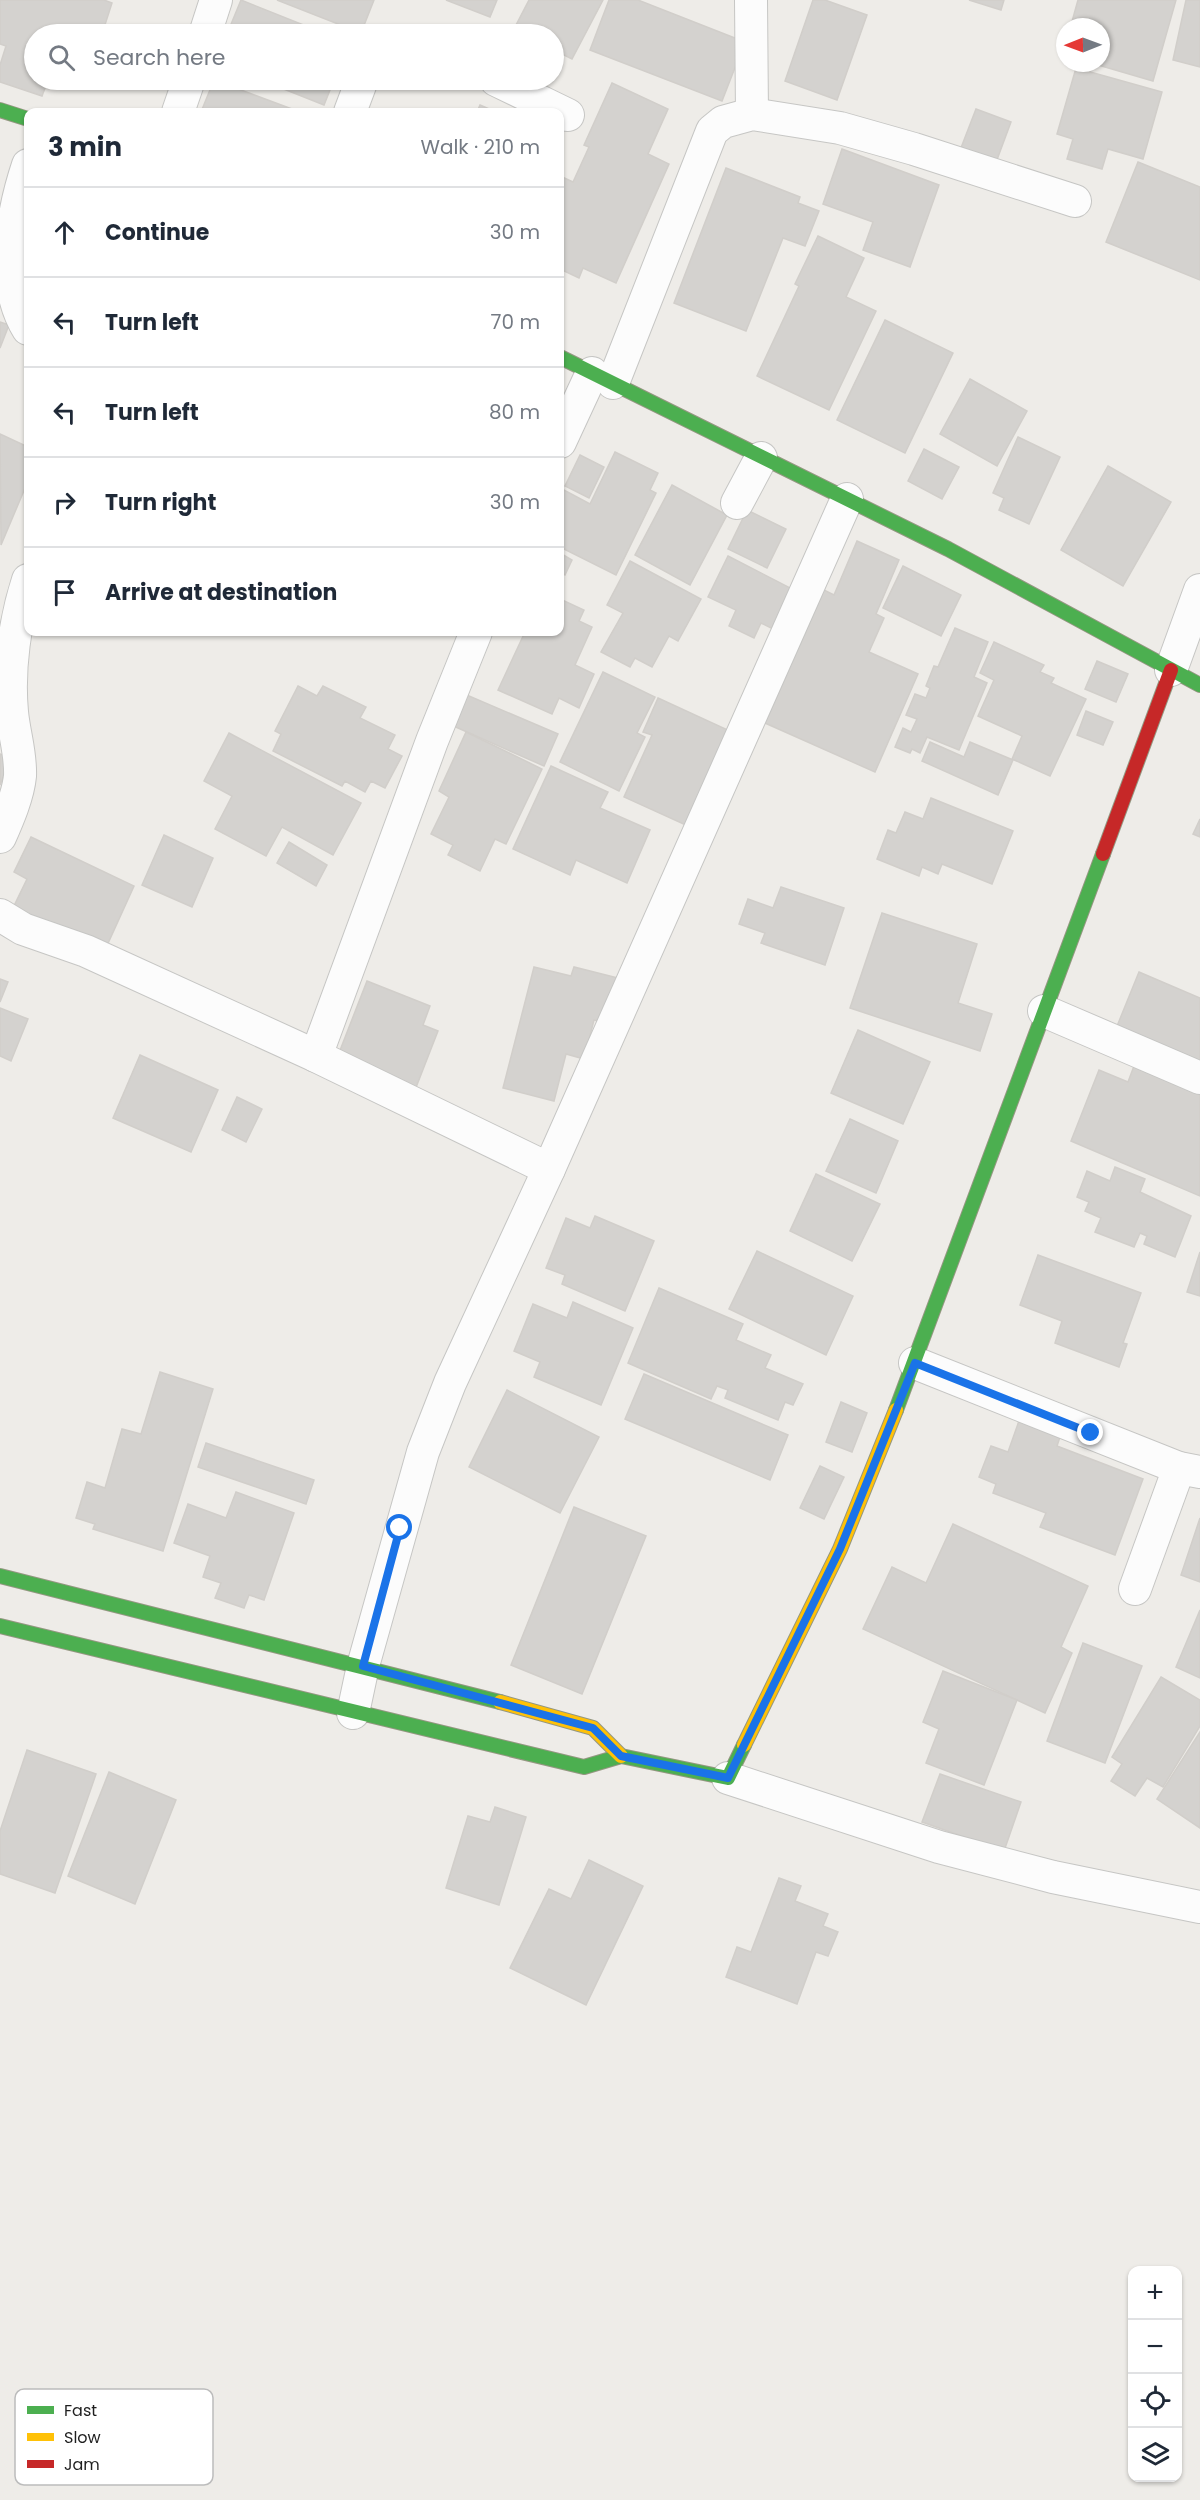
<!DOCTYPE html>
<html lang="en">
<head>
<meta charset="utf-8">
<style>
  :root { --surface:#fff; --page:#f6f6f7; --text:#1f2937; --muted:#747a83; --line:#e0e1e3 }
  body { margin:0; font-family:Poppins,sans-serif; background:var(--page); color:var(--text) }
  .controls { position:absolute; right:18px; bottom:18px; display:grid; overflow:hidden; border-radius:12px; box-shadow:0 2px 4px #0004 }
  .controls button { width:54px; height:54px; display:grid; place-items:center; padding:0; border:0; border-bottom:2px solid var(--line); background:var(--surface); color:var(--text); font:30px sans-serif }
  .compass { position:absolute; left:1056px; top:18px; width:54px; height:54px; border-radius:50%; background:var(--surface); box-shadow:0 2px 4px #0004; rotate:269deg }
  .stop { position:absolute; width:18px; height:18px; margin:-14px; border:4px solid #1a73e8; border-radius:50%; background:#fff }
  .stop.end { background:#1a73e8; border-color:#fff; box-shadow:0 2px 6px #0008 }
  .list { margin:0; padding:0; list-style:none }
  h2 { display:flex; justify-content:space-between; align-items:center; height:78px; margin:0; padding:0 24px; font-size:26px }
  h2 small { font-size:20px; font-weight:400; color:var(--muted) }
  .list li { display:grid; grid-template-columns:39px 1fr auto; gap:18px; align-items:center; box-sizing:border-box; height:90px; padding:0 24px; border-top:2px solid var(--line) }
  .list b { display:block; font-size:22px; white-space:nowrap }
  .list em { font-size:20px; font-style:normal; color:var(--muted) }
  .icon { flex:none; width:33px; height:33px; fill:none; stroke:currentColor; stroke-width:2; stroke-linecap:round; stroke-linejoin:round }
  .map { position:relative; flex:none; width:1200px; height:2500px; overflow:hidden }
  .search { position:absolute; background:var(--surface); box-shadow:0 2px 4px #0004; left:24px; top:24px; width:540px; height:66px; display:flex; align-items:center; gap:15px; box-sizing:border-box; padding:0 21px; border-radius:33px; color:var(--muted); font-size:22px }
  .panel { position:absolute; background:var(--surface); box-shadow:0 2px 4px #0004; left:24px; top:108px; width:540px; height:528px; border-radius:12px }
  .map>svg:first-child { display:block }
  .building { fill:#d4d2cf; stroke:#d1ceca; stroke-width:1.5 }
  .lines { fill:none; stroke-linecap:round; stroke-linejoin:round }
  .street-casing { stroke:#c6c6c4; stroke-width:34 }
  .fast-casing { stroke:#949781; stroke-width:16 }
  .slow-casing { stroke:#949781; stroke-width:16 }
  .jam-casing { stroke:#949781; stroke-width:16 }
  .street { stroke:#fcfcfc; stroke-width:32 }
  .fast { stroke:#4caf50; stroke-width:14 }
  .slow { stroke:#ffc107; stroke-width:14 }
  .jam { stroke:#c62828; stroke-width:14 }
  .route { stroke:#1a73e8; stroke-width:8 }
  .key { fill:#fff; stroke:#bcbcbc; stroke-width:1.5 }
  .key-label { font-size:16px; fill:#1f1f1f }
</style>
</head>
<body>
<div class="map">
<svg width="1200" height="2500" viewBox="0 0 1200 2500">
  <rect width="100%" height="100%" fill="#eeece8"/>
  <g class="building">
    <path d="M0,0H104L112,3L102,34H34V80H48L42,96L0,82V65L6,46L0,44Z"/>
    <path d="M241,0L326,34H227Z"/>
    <path d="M277,0H374L361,33Z"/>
    <path d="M446,0H497L490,17Z"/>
    <path d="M529,0H603L572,59L554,50V34H525L514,29Z"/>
    <path d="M609,0H638L745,42L722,101L590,50Z"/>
    <path d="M813,0H825L867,15L837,100L785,81Z"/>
    <path d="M969,0H1004L1001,10Z"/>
    <path d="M1078,0H1176L1153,81L1098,65L1101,63L1106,35L1101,33V27L1071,25Z"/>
    <path d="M1186,0H1200V67L1173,60Z"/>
    <path d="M1076,68L1162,92L1143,159L1108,149L1102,169L1067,159L1073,139L1057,134Z"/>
    <path d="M214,80L300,112H201Z"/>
    <path d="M261,80H334L324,105Z"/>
    <path d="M612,83L668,109L648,154L669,164L616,283L583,268L579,278L560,269V176L573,182L589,147L584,145Z"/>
    <path d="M480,105L496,112H477Z"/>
    <path d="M976,109L1011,122L995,165L959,153Z"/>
    <path d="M842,149L939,185L910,267L863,250L873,222L823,204Z"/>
    <path d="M1138,162L1200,187V280L1106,242Z"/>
    <path d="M726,168L800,197L798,203L819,211L805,246L783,238L746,331L674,303Z"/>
    <path d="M818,236L864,258L846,297L876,311L829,410L757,376L799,286L795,284Z"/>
    <path d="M885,320L953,353L905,453L837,420Z"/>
    <path d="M0,322L9,325L0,348Z"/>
    <path d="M970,379L1027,411L997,466L940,434Z"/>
    <path d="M0,434L28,447V481L1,545Z"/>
    <path d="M1018,437L1060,457L1029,524L999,510L1004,498L993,493Z"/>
    <path d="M924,449L959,467L942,499L908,481Z"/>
    <path d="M615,452L658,473L650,490L656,493L616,575L560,547V499L564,490L590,504Z"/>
    <path d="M580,455L604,467L589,498L565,486Z"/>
    <path d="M1108,466L1171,502L1123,586L1061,550Z"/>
    <path d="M672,485L727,515L690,585L635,555Z"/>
    <path d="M747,510L786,529L767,568L728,549Z"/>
    <path d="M857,541L899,560L876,614L884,618L869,652L918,674L875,772L765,723L824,590L834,595Z"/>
    <path d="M560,553L572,560L565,575L560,572Z"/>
    <path d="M728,556L798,592L779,632L761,623L754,638L729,626L736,610L708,597Z"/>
    <path d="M630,561L701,599L678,641L669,636L652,667L635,658L630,667L601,652L623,613L607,605Z"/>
    <path d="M903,566L961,595L941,636L883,608Z"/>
    <path d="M560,599L584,610L579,621L592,627L575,665L594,674L579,708L559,698L552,714L498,690L525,632H560Z"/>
    <path d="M955,628L988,642L974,677L987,683L959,750L927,737L920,753L912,749L910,753L895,747L903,728L911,732L917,719L906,715L915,694L926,698L930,688L926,686L934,666L938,667Z"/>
    <path d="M994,642L1044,665L1040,672L1054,678L1051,683L1086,699L1050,776L1012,759L1022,736L978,716L994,680L980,673Z"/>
    <path d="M1097,661L1128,674L1116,702L1085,689Z"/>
    <path d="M603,672L655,697L637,733L645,737L619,791L560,762Z"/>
    <path d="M298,686L317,696L323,686L366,707L360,718L395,735L388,749L402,756L385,788L371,781L365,792L345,781L342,786L273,751L281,734L275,731Z"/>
    <path d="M462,693L558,734L544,766L449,724Z"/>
    <path d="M658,698L730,731L688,826L624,797L652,735L643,732Z"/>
    <path d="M1086,711L1113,722L1103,745L1077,735Z"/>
    <path d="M466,732L542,769L506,844L495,839L480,871L448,855L453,845L431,834L449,797L439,791Z"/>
    <path d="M229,733L361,803L333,855L282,827L266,856L215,829L232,796L204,781Z"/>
    <path d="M930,742L964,757L970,742L1013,760L998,795L922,761Z"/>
    <path d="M0,754L11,758L0,785Z"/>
    <path d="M551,766L608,792L600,808L650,830L627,883L576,860L570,875L513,849Z"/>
    <path d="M931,798L1013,831L992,884L942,864L938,874L922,867L919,876L877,859L888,830L896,833L905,812L923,819Z"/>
    <path d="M1200,819V837L1193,834Z"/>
    <path d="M164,835L213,858L192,907L142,885Z"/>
    <path d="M31,837L134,886L105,950L13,908L27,879L14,872Z"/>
    <path d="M289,842L327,865L316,886L277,863Z"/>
    <path d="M781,887L844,908L825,965L761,943L765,933L739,924L748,899L773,908Z"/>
    <path d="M882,913L977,944L958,1003L992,1014L980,1051L850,1008Z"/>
    <path d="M534,967L571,976L574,967L618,978L607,1023L594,1020L584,1059L566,1054L554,1101L503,1088Z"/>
    <path d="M1139,972L1200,998V1074L1113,1036Z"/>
    <path d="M0,979L8,982L0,1002Z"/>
    <path d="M367,981L430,1006L423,1025L438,1031L415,1090L337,1058Z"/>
    <path d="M0,1008L28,1019L11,1061L0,1056Z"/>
    <path d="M858,1030L930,1062L903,1124L831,1093Z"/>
    <path d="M140,1055L218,1090L191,1152L113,1118Z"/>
    <path d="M1134,1066L1200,1093V1196L1071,1141L1099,1070L1128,1082Z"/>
    <path d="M237,1097L262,1109L246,1142L222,1130Z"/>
    <path d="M850,1119L898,1141L876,1193L826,1171Z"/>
    <path d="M1115,1167L1145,1179L1140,1192L1191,1216L1175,1257L1144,1244L1147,1236L1140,1233L1134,1247L1095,1232L1101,1218L1085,1211L1089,1202L1077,1197L1087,1171L1110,1181Z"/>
    <path d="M816,1174L880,1204L852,1261L790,1231Z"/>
    <path d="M595,1216L654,1241L625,1311L562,1284L565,1275L546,1268L566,1218L590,1228Z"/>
    <path d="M757,1251L853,1296L826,1355L729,1309Z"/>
    <path d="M1200,1252V1296L1187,1292Z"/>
    <path d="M1038,1255L1141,1293L1123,1343L1127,1344L1119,1367L1055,1343L1062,1321L1020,1305Z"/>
    <path d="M659,1288L743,1324L736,1340L771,1355L765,1368L803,1384L793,1405L785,1402L778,1420L725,1398L728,1390L717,1386L711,1399L628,1363Z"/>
    <path d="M573,1302L633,1328L601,1405L534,1377L540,1362L514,1351L533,1304L567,1318Z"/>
    <path d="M160,1372L213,1389L163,1551L93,1529L95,1524L76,1518L87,1482L105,1488L122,1429L141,1434Z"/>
    <path d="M644,1374L788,1435L770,1480L625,1419Z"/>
    <path d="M507,1390L599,1437L560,1513L469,1467Z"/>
    <path d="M841,1402L867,1413L852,1452L826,1442Z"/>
    <path d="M1020,1418L1061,1434L1057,1446L1143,1479L1115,1555L1040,1527L1046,1513L993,1493L996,1484L979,1477L991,1446L1008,1452Z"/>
    <path d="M206,1443L314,1480L306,1504L198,1467Z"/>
    <path d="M820,1466L844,1477L824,1519L800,1508Z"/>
    <path d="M236,1492L294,1513L264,1600L249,1595L244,1608L215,1598L221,1583L203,1577L210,1556L174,1543L188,1504L226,1518Z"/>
    <path d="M574,1507L646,1536L582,1694L511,1665Z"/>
    <path d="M1200,1518V1582L1181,1575Z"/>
    <path d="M953,1524L1088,1586L1061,1647L1072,1653L1045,1713L863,1629L892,1567L926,1583Z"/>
    <path d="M1200,1610V1678L1176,1667Z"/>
    <path d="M1083,1643L1142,1666L1105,1763L1047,1741Z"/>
    <path d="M943,1671L1017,1700L984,1785L926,1763L939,1729L923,1722Z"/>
    <path d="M1161,1677L1200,1700V1726L1163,1787L1147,1778L1135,1796L1111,1781L1122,1764L1112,1757Z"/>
    <path d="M1200,1732V1828L1157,1799Z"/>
    <path d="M27,1750L96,1774L55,1893L0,1874V1831Z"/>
    <path d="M109,1772L176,1800L135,1904L68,1876Z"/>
    <path d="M940,1774L1021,1802L1004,1851L922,1822Z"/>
    <path d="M495,1807L526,1817L499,1905L446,1888L468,1816L490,1822Z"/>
    <path d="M589,1860L643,1886L586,2005L510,1968L549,1889L571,1899Z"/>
    <path d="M779,1878L801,1886L795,1901L828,1914L823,1926L838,1932L828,1956L816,1952L797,2004L726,1977L737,1947L751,1952Z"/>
  </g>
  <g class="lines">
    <g class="street-casing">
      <g id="street">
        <path d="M751,0L752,114"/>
        <path d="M205,34L216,0"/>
        <path d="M496,80L568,115"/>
        <path d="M178,112L189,80"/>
        <path d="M350,112L362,80"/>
        <path d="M28,165C11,216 0,284 28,329"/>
        <path d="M613,383L712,131L723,122L752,114L840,128L914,149L1075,201"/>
        <path d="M560,442L592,373"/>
        <path d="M737,503L761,458"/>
        <path d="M1171,670L1200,590"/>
        <path d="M0,837C8,819 18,796 20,776C21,753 14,734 12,712C8,669 15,620 28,580"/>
        <path d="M0,915L23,929L86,951L316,1056L549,1169"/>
        <path d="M1044,1011L1200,1078"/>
        <path d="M316,1056L432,741L476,632"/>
        <path d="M915,1363L1179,1468L1200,1472"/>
        <path d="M1135,1589L1179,1468"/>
        <path d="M353,1713L363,1666L423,1452L450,1383L549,1169L847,499"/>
        <path d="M728,1778L939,1847L1053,1877L1200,1907"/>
      </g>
    </g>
    <g class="fast-casing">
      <g id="fast">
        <path d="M0,110L28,119"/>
        <path d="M560,357L948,549L1200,685"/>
        <path d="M896,1410L1103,854"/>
        <path d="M0,1576L500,1702"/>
        <path d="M0,1626L584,1767L621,1756L728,1778L744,1745"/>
      </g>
    </g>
    <g class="slow-casing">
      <g id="slow">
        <path d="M500,1702L593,1728L621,1756"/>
        <path d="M744,1745L840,1549L896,1410"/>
      </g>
    </g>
    <g class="jam-casing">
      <path id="jam" d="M1103,854L1171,670"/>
    </g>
    <use href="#street" class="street"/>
    <use href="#fast" class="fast"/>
    <use href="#slow" class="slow"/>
    <use href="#jam" class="jam"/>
  </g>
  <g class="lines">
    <path class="route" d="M400,1528L363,1666L593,1728L621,1756L728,1778L840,1549L915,1363L1091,1433"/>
  </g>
  <rect x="15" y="2389" width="198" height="96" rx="9" class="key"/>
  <rect x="27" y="2406" width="27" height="8" fill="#4caf50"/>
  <rect x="27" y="2433" width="27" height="8" fill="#ffc107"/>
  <rect x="27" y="2460" width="27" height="8" fill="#c62828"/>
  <g class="key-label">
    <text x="64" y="2416">Fast</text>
    <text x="64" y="2443">Slow</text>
    <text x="64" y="2470">Jam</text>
  </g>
</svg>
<div class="controls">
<button>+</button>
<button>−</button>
<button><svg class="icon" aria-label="locate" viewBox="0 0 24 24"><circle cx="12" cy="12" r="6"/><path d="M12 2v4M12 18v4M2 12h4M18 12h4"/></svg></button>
<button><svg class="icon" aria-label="layers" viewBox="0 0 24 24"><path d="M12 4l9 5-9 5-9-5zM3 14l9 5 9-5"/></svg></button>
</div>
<svg class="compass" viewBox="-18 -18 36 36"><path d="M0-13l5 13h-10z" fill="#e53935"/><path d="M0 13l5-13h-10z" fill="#747a83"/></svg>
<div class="stop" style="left:400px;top:1528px"></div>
<div class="stop end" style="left:1091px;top:1433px"></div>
<div class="search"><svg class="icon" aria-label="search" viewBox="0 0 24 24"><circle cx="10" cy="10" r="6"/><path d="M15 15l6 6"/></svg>Search here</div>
<section class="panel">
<h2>3 min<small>Walk · 210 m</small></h2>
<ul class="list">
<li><svg class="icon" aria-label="ahead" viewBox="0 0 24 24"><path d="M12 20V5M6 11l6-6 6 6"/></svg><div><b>Continue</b></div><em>30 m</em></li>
<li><svg class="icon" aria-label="left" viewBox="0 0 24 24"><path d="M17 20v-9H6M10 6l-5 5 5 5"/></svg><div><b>Turn left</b></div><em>70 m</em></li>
<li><svg class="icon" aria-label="left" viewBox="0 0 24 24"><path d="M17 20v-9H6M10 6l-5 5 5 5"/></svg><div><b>Turn left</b></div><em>80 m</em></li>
<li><svg class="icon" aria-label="right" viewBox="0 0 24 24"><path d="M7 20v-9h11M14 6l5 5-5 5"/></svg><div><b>Turn right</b></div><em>30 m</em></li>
<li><svg class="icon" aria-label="arrive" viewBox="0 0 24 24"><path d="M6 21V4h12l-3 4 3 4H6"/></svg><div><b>Arrive at destination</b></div></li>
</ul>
</section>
</div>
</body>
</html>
